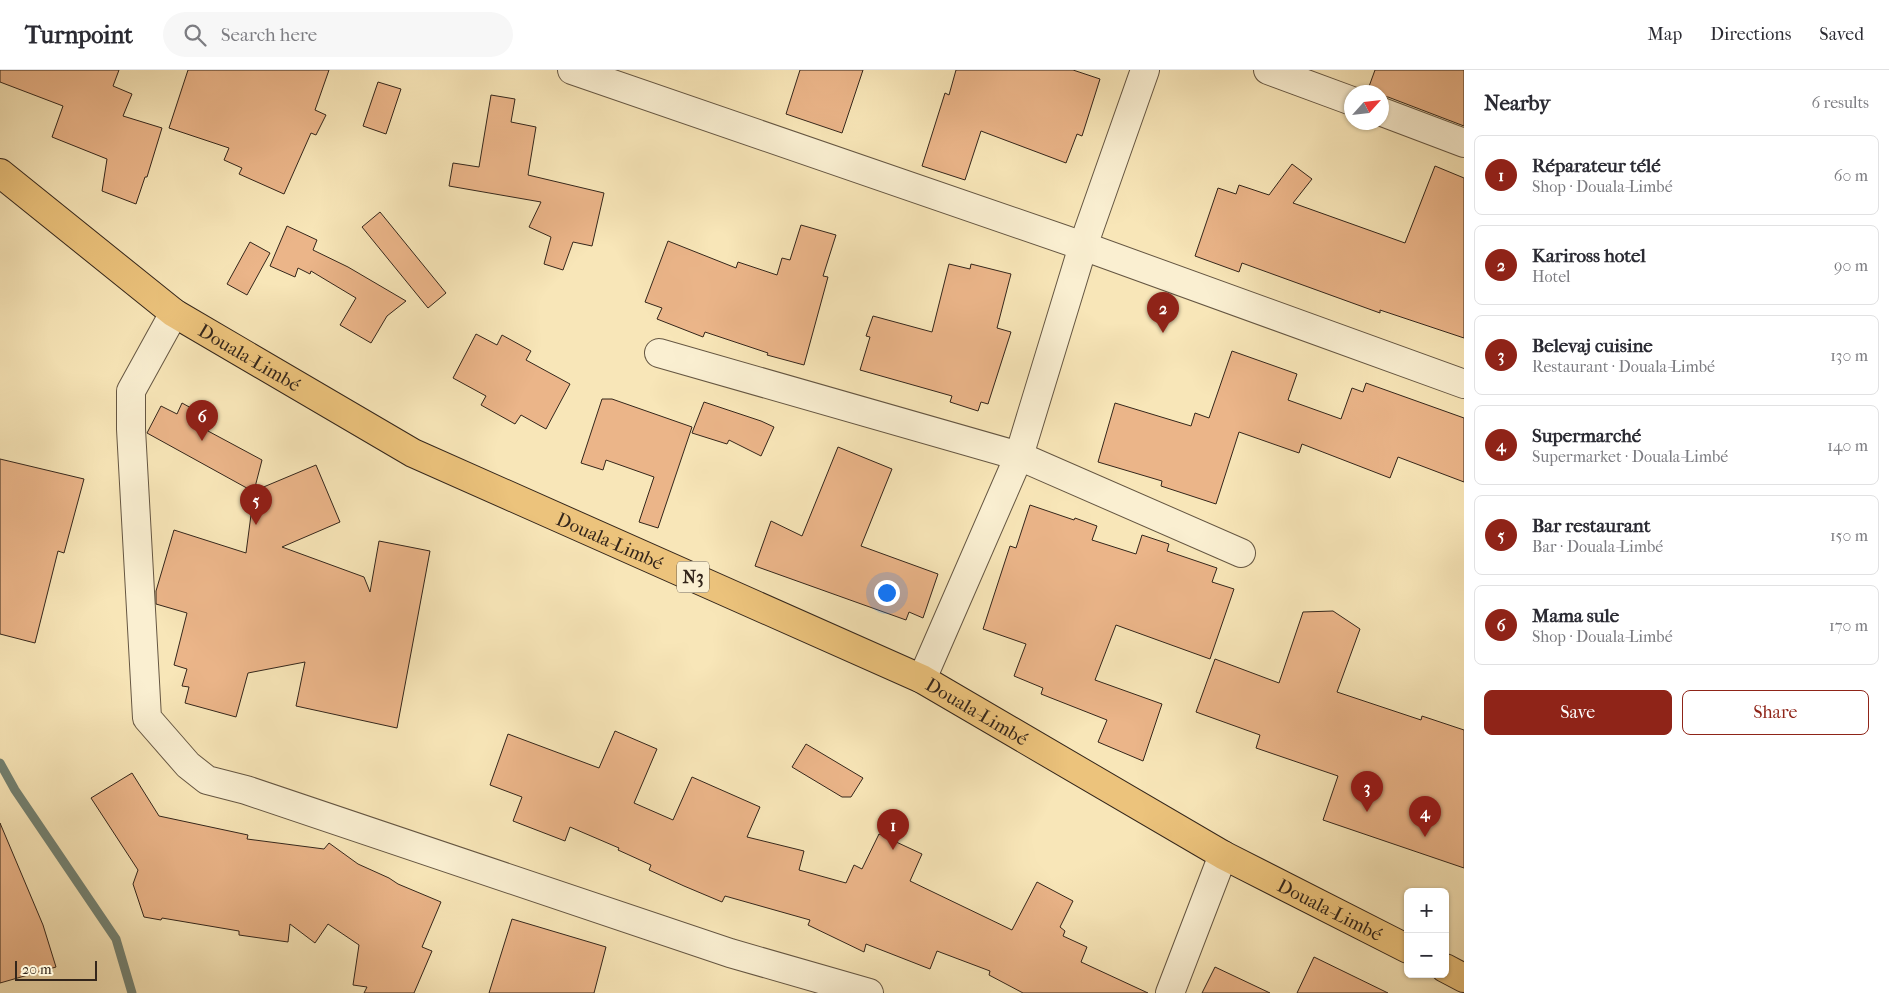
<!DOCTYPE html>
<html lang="en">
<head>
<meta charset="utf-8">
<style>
  :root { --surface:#fff; --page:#f7f7f7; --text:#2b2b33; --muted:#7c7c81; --line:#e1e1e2; --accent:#8f2418 }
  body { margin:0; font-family:"IM FELL French Canon",serif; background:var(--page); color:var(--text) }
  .controls { position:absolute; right:15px; bottom:15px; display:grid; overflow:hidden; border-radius:8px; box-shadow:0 1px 4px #0004 }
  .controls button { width:45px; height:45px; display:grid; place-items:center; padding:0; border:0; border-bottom:1px solid var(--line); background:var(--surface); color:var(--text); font:25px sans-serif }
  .compass { position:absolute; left:1344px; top:15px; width:45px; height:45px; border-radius:50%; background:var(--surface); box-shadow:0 1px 4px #0004; rotate:63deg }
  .scale { position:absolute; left:15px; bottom:12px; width:82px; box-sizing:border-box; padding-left:5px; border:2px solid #34261b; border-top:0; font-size:14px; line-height:18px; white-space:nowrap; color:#34261b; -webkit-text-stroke:4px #faefd1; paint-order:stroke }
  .you { position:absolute; left:886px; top:522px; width:18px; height:18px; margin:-12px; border:4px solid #fff; border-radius:50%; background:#1a73e8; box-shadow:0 0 0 8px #1a73e833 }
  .badge { display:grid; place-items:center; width:32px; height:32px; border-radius:50%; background:var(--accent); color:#fff; font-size:16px; font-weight:700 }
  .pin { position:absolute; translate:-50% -41px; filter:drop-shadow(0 1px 2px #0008) }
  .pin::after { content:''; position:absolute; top:26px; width:18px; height:15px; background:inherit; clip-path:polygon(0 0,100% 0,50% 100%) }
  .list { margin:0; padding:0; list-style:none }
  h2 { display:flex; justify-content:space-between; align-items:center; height:65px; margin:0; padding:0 20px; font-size:21px }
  h2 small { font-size:16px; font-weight:400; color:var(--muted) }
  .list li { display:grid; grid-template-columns:32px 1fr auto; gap:15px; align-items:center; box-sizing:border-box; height:80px; margin:0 10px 10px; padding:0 10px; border:1px solid var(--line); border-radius:8px }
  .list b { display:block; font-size:19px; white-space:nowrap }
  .list p { margin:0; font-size:16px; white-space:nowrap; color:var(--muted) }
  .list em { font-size:16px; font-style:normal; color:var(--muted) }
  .actions { display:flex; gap:10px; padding:15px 20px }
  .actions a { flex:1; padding:11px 0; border:1px solid var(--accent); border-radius:8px; text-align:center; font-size:18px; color:var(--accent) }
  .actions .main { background:var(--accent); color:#fff }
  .icon { flex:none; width:28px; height:28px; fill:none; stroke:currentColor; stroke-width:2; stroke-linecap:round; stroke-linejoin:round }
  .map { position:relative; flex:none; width:1464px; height:923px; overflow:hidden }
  header { display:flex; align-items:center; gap:30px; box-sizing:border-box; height:70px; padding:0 25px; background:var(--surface); border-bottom:1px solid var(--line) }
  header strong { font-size:24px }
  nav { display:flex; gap:28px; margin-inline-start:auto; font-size:18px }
  .search { width:350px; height:45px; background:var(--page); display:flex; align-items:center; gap:12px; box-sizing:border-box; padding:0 18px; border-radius:28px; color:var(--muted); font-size:19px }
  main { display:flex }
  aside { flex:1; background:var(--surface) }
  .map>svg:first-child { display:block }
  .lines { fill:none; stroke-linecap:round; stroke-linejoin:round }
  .stream { stroke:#738273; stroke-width:9 }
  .building { fill:#ebb589; stroke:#34261b }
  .minor-casing { stroke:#655642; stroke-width:30 }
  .highway-casing { stroke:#34261b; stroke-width:30 }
  .minor { stroke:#faefd1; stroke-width:28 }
  .highway { stroke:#ecc37c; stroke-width:28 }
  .labels { text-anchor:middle; stroke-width:4.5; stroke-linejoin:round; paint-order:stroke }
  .shield { fill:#faefd1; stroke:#6f6252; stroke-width:1 }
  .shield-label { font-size:18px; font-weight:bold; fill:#34261b }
  .street-label { font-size:19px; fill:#34261b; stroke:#faefd1 }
</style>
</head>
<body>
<header>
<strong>Turnpoint</strong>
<div class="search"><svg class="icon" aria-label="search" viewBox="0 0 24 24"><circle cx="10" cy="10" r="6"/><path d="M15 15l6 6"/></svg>Search here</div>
<nav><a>Map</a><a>Directions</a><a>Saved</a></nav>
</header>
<main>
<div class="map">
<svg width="1464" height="923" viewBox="0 0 1464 923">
  <rect width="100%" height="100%" fill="#f8e6b8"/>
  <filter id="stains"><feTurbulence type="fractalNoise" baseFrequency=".004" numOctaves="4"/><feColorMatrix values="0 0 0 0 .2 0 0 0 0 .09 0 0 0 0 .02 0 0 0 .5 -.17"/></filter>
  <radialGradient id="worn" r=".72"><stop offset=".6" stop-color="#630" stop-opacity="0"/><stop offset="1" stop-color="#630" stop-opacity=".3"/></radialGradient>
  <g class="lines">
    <path class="stream" d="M0,693L15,720L116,869L132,923"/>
  </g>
  <g class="building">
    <path d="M0,0H119L113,16L132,24L123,46L162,58L147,107H145L136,134L102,121L107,89L52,67L63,36L0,12Z"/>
    <path d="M188,0H329L315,40L326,45L316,65L311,63L284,124L239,104L242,98L224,90L229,78L169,58Z"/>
    <path d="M800,0H863L842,63L786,44Z"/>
    <path d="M956,0H1073L1100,9L1082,66L1077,64L1066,93L981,61L965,110L922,96L945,23L949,25Z"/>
    <path d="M1375,0H1464V56L1388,27H1382V22H1367Z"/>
    <path d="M378,12L401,19L386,64L363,56Z"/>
    <path d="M491,25L515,29L511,52L536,57L528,105L604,123L592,176L573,172L563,200L544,194L551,167L529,157L541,132L449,116L453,93L479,97Z"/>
    <path d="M1292,94L1312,109L1293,133L1405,173L1435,96L1464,108V268L1380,240V243L1242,193L1239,202L1195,186L1218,118L1236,124L1239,115L1269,125Z"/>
    <path d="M380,142L446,223L428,238L362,157Z"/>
    <path d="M801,155L836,165L823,206L828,207L804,295L767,285L768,283L705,262L703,267L657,249L662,238L645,232L668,171L736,198L738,192L777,205L782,188L790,190Z"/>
    <path d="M287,156L317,170L313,180L348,197L406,231L387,246L371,273L340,255L356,228L311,201L310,204L298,198L295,207L270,196Z"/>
    <path d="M250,172L270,183L247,225L227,214Z"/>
    <path d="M949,194L970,199L971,194L1011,204L997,258L1011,262L988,334L981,332L978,341L950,332L952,326L860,300L870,267L866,266L873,246L932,262Z"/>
    <path d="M476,264L497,275L502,265L531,281L526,290L570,314L546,359L521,345L515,354L481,335L486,326L453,308Z"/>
    <path d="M1232,281L1297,304L1288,330L1341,349L1352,318L1363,322L1366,313L1464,348V412L1398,387L1390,408L1302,374L1299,383L1239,362L1216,434L1161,416L1162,411L1098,392L1115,333L1191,356L1195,343L1209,348Z"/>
    <path d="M602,329H612L692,357L658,458L639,452L654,407L606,390L603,400L581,393Z"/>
    <path d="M704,332L761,351L774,357L761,386L729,370L727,374L692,363Z"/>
    <path d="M182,333L213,350L208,361L262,390L254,421L316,395L340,452L282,477L364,507L370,522L379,471L430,481L397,658L296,636L305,592L248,603L236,647L185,633L189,617L182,616L187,599L174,595L187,543L156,534V521L174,460L246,483L254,422L147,363L161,336L177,344Z"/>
    <path d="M838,377L892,399L861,476L938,504L923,548L909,542L906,550L755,496L771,451L802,466Z"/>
    <path d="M0,389L84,409L64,483L58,481L35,573L0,564Z"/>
    <path d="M1030,435L1074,450L1075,448L1097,456L1092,470L1136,484L1142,465L1169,474L1167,481L1217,498L1212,512L1234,519L1210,589L1116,555L1095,610L1162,634L1143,691L1098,672L1107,650L1041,624L1043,618L1014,606L1026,574L983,559L1010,476L1016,478Z"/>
    <path d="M1333,541L1360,559L1337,622L1421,650L1422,646L1464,660V798L1323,750L1338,706L1256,678L1260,665L1196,642L1215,589L1279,613L1303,542Z"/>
    <path d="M615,661L657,679L634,733L673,750L692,707L760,737L747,767L804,781L799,800L846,813L854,795L862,799L879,764L922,784L910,811L1012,860L1037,812L1073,831L1060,857L1065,861L1063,866L1087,877L1081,892L1148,923H1023L989,905L990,901L937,881L930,899L866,874L864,882L808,855L810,850L725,826L722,832L684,816L649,800L651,795L618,780L619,778L570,757L565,771L513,751L522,727L490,715L508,664L599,698Z"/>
    <path d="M806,674L863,708L851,727H842L792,697Z"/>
    <path d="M132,703L159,746L248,765L247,769L324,779L329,773L358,794L389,808L398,814L441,832L422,877L432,881L414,923H364L367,917L353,915L359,875L328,854L315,873L290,854L288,872L239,865V861L162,848L161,850L144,847L133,814L138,800L91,728Z"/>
    <path d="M0,753L43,855L56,897L0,913Z"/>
    <path d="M512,849L606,877L594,923H489Z"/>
    <path d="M1314,887L1388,923H1297Z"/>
    <path d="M1215,897L1270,923H1202Z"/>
  </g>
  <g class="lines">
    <g class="minor-casing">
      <g id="minor">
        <path d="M572,0L1083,176L1464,314"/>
        <path d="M1268,0L1352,31"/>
        <path d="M1382,42L1464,73"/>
        <path d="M174,243L131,321V359L147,648L188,695L207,710L246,720L730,883L869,923"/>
        <path d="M659,283L1019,386L1241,483"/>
        <path d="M922,609L1019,386L1083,176L1145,0"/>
        <path d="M1170,923L1223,785"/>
      </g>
    </g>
    <g class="highway-casing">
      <g id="highway">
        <path id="s1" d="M0,103L174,243L413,383L922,609L1223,785L1408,879"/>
        <path d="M1445,898L1464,908"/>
      </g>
    </g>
    <use href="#minor" class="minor"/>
    <use href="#highway" class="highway"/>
  </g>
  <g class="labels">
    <rect class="shield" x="677" y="491.5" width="32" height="31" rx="4"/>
    <g class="shield-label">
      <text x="693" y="513">N3</text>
    </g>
    <g class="street-label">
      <text dy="7" stroke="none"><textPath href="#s1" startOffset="311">Douala-Limbé</textPath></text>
      <text dy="7" stroke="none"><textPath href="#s1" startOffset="716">Douala-Limbé</textPath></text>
      <text dy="7" stroke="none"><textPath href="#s1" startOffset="1121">Douala-Limbé</textPath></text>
      <text dy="7" stroke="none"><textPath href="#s1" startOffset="1526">Douala-Limbé</textPath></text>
    </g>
  </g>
  <rect width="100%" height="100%" filter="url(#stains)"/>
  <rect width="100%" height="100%" fill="url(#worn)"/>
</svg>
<div class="controls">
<button>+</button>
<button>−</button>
</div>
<svg class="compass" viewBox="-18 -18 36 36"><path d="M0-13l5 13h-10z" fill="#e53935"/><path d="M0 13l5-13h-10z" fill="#7c7c81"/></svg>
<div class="scale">20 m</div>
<div class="you"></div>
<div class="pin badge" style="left:893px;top:780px">1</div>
<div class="pin badge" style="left:1163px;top:263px">2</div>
<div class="pin badge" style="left:1367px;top:742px">3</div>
<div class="pin badge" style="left:1425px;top:767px">4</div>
<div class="pin badge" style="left:256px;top:455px">5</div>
<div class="pin badge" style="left:202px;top:371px">6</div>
</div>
<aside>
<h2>Nearby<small>6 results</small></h2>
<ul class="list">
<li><span class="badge">1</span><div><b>Réparateur télé</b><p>Shop · Douala-Limbé</p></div><em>60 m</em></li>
<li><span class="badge">2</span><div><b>Kariross hotel</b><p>Hotel</p></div><em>90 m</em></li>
<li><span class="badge">3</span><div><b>Belevaj cuisine</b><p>Restaurant · Douala-Limbé</p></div><em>130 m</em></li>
<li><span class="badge">4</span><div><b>Supermarché</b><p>Supermarket · Douala-Limbé</p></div><em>140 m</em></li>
<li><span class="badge">5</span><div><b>Bar restaurant</b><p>Bar · Douala-Limbé</p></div><em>150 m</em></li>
<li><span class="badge">6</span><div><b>Mama sule</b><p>Shop · Douala-Limbé</p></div><em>170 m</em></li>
</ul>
<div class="actions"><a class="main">Save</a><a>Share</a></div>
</aside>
</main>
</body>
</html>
